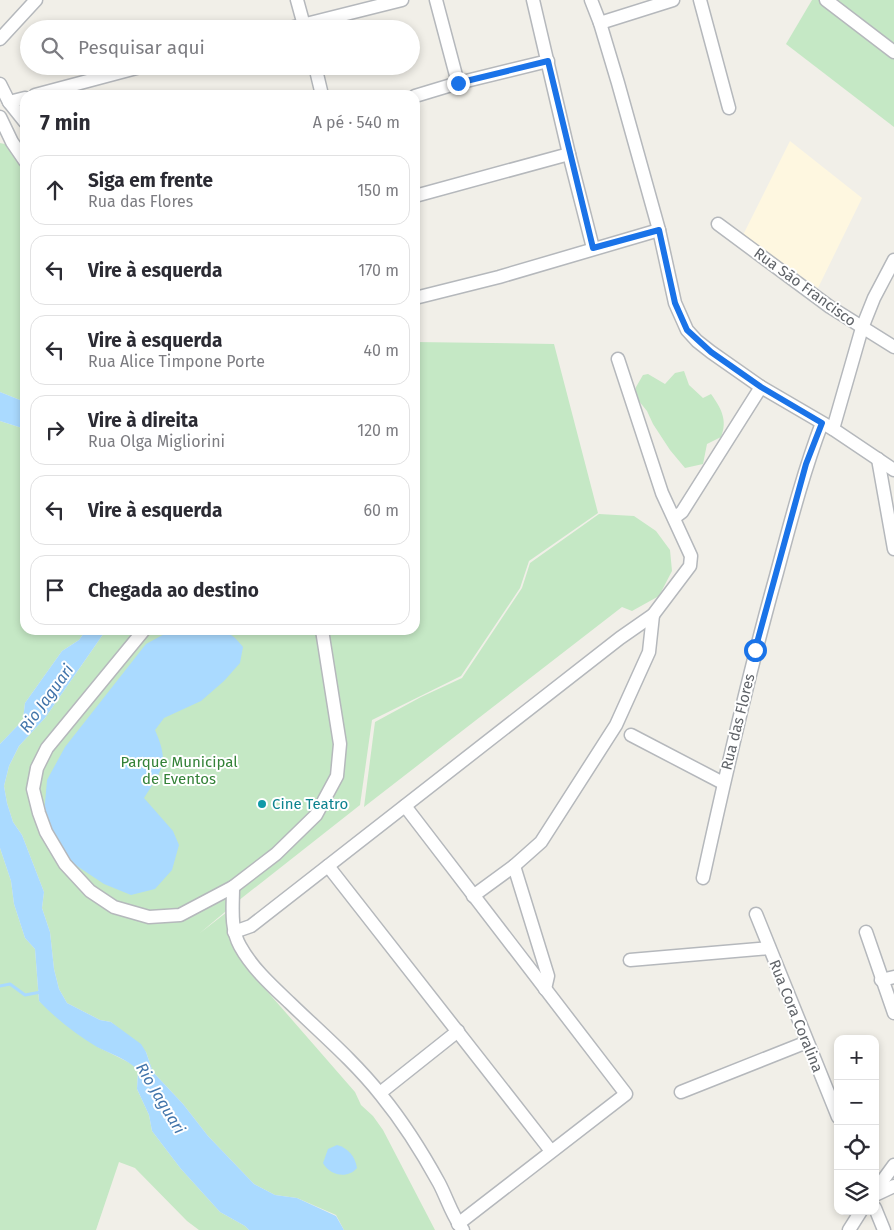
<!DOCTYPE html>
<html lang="pt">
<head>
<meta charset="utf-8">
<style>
  :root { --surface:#fff; --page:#f2f2f3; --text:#2b2b33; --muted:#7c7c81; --line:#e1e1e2 }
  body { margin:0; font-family:"Fira Sans",sans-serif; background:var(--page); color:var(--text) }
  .controls { position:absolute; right:15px; bottom:15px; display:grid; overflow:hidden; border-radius:10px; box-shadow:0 2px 8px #0003 }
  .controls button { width:45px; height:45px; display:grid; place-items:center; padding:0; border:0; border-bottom:1px solid var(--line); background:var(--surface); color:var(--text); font:25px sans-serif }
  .stop { position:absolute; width:15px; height:15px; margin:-11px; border:4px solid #1a73e8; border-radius:50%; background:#fff }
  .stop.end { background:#1a73e8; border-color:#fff; box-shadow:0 1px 5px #0008 }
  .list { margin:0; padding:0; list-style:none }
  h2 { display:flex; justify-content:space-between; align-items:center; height:65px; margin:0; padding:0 20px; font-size:21px }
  h2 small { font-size:16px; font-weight:400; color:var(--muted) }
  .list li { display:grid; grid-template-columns:32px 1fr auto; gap:15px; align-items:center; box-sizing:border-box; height:70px; margin:0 10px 10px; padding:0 10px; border:1px solid var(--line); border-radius:15px }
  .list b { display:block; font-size:19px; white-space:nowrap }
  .list p { margin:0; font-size:16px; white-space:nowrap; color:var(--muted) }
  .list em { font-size:16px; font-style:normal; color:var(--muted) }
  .icon { flex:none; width:28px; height:28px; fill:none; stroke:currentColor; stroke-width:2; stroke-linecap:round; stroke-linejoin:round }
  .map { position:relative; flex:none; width:894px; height:1230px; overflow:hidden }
  .search { position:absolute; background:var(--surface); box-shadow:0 2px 8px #0003; left:20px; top:20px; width:400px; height:55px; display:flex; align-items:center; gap:12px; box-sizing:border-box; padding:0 18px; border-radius:28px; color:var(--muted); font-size:19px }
  .panel { position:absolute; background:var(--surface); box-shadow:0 2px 8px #0003; left:20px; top:90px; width:400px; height:545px; border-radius:15px }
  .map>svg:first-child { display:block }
  .commercial { fill:#fef7e0 }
  .green { fill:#c5e8c5 }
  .water { fill:#aadaff }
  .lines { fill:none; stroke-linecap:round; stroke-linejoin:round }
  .stream { stroke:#aadaff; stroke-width:3 }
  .minor-casing { stroke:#b5b8bc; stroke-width:15 }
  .minor { stroke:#fff; stroke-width:12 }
  .route { stroke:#1a73e8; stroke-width:6 }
  .culture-dot { fill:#0f9aa8; stroke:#fff; stroke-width:2 }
  .labels { text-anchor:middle; stroke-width:4; stroke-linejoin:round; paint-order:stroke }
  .street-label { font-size:15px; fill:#5f6368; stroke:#fff }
  .park-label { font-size:15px; fill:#348238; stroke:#fff }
  .culture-label { font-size:15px; fill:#0d838f; stroke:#fff; text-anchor:start }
  .water-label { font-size:16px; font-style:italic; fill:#4174aa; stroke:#fff }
</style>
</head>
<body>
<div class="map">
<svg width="894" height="1230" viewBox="0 0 894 1230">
  <rect width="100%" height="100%" fill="#f1efe8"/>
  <path class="commercial" d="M790,141L862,198L818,288L743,235Z"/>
  <g class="green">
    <path d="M812,0H894V127L786,44Z"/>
    <path d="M0,143L14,146L25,155V402L0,392Z"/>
    <path d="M415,342L554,344L598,513L529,561L520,588L461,676L372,720L360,805L238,901L200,933L227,912C229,934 235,949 246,967L355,1092L361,1105L373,1116L383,1130L435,1230H344L336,1215L297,1198L275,1195L254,1184L208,1136L183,1104L153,1072L146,1052L111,1022L100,1020L67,1003L59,989L54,969L50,932L42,908L44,892L22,835L13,822L7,803L4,786L9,766L19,746L45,718L106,630H415Z"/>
    <path d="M684,371L689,385L703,398L711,394C721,408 728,420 721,437L707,444L703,464L685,468L670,450L653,424L647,411L634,395L636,387L643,375L648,374L665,384L675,373Z"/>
    <path d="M0,421L25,429V630H86L79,640L62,651L25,703L23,720L0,744Z"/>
    <path d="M599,514L634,516L656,531L670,550L672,571L659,596L632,611L622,607L364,807L375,722L421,697L462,678L522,588L530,563Z"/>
    <path d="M0,848L11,881L14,904L25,938L35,949L39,1001L98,1047L132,1064L138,1070L137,1089L149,1115L152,1131L181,1169L220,1212L245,1226L249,1230H199L187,1221L135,1168L119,1162L96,1230H0Z"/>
  </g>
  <g class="water">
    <path d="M0,392L25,402V429L0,421Z"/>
    <path d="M86,630H106L45,718L19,746L9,766L4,786L7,803L13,822L22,835L44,892L42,908L50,932L54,969L59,989L67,1003L100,1020L111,1022L141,1044L146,1052L153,1072L183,1104L208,1136L254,1184L275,1195L297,1198L336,1216L344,1230H249L245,1226L220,1212L181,1169L152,1131L149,1115L137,1089L138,1070C127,1059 111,1054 97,1047C76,1034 56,1019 39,1001L35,949L25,938L14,904L11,881L0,848V744L23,720L25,703L62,651L79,640Z"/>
    <path d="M203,630C223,630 231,631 243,647L240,663L224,681L201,701L164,718L155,730C170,764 162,769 144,798L173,831L179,845L172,870L155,889L131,895L104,884L74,864L57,846L44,815L47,780L65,747L146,644L170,631L191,632Z"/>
    <path d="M337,1145C348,1148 355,1156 357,1168C348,1179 330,1176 323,1163L328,1149Z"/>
  </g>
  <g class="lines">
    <path class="stream" d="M0,986L10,984L25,995L41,992"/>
    <g class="minor-casing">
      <g id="minor">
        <path d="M297,0L305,29"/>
        <path d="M436,0L458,83"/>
        <path d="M533,0L569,154L593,248"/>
        <path d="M591,0L600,23L618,83L659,230L675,303L687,330L697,341L711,352L761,387L833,429L894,470"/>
        <path d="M700,0L729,108"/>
        <path d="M826,0L894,52"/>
        <path d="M600,23L673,0"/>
        <path d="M286,29L402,0"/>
        <path d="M0,39L36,0"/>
        <path d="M315,66L322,95"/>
        <path d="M0,84L9,102L25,122"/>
        <path d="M35,95L144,66"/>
        <path d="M415,96L458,83L548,61"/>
        <path d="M9,102L25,98"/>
        <path d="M0,117L12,142L25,161"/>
        <path d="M415,196L569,154"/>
        <path d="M718,224L830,307L894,347"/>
        <path d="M415,298L499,277L659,230"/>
        <path d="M833,429L862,328L874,298L894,260"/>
        <path d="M878,459L894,549"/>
        <path d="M674,518L682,512L761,387"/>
        <path d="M144,630L47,748L37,768L33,789L39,813L46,832L65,864L90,891L114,907L149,917L180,915L233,887L276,854L316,815L337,776L340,744L322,630"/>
        <path d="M631,735L723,783"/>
        <path d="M405,806L626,1094L458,1224"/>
        <path d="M328,866L551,1151"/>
        <path d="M514,866L548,976L545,989"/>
        <path d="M703,878C725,777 748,676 776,576C790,524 803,473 822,423"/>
        <path d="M233,887C233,907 230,928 240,946C252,968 272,986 290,1003C321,1033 354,1061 381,1095C403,1122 422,1152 439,1183C447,1198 452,1216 463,1230"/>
        <path d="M473,896L514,866L541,842L616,725L649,652L653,615"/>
        <path d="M756,914L838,1117"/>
        <path d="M234,932L251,926L620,638L653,615L690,566L691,556L662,493L618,359"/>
        <path d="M866,932L894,1013"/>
        <path d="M630,960L769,948"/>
        <path d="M881,980L894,977"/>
        <path d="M681,1092L807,1042"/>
        <path d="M380,1093L458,1031"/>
        <path d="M875,1191L894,1165"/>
        <path d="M875,1195L894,1186"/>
        <path d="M875,1208L884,1230"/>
        <path d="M849,1230L861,1211"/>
      </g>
    </g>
    <use href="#minor" class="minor"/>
  </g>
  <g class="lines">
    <path class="route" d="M458,83L548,61L593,248L659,230L675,303L687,330L711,352L761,387L822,423L806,464L755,650"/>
  </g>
  <circle class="culture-dot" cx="262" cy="804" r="5"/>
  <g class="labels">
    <g class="street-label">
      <text transform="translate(805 287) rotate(36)" y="5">Rua São Francisco</text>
      <text transform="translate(738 722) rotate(-76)" y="5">Rua das Flores</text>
      <text transform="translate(796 1016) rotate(68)" y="5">Rua Cora Coralina</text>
    </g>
    <g class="park-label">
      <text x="179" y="767">Parque Municipal<tspan x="179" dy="17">de Eventos</tspan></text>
    </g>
    <g class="culture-label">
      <text x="272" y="809">Cine Teatro</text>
    </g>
    <g class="water-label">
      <text transform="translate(46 698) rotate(-54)" y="6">Rio Jaguari</text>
      <text transform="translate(161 1098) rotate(59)" y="6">Rio Jaguari</text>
    </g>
  </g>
</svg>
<div class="controls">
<button>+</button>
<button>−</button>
<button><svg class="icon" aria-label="locate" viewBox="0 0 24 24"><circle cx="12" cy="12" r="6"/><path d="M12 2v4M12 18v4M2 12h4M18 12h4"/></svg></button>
<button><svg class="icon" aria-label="layers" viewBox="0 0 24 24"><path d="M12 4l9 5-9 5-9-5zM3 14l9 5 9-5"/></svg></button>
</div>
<div class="stop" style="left:755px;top:650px"></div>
<div class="stop end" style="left:458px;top:83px"></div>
<div class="search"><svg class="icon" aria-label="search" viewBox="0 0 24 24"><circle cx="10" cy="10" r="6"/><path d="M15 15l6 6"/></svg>Pesquisar aqui</div>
<section class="panel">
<h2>7 min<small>A pé · 540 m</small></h2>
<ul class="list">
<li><svg class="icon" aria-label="ahead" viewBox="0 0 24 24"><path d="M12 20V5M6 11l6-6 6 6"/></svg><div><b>Siga em frente</b><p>Rua das Flores</p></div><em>150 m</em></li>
<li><svg class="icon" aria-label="left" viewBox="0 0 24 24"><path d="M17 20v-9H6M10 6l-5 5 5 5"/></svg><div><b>Vire à esquerda</b></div><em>170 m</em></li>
<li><svg class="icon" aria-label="left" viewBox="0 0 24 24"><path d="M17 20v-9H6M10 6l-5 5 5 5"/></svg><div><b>Vire à esquerda</b><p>Rua Alice Timpone Porte</p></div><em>40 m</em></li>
<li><svg class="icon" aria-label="right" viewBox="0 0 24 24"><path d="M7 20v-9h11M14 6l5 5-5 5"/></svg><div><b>Vire à direita</b><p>Rua Olga Migliorini</p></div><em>120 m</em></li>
<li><svg class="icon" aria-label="left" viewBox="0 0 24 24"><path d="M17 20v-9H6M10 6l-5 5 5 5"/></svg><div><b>Vire à esquerda</b></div><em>60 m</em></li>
<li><svg class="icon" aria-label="arrive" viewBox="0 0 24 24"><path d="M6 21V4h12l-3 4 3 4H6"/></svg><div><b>Chegada ao destino</b></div></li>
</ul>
</section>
</div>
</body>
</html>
